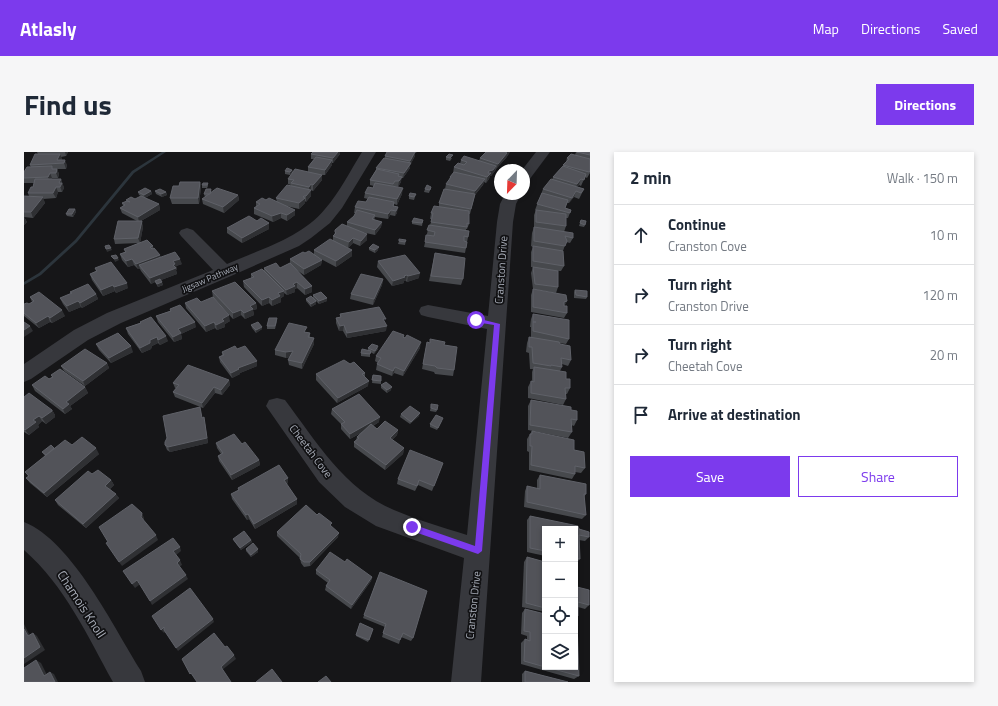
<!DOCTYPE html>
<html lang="en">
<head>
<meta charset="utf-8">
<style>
  :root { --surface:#fff; --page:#f6f6f7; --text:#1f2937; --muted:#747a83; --line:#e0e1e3; --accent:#7c3aed }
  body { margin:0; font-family:"Titillium Web",sans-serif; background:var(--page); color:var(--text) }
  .controls { position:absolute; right:12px; bottom:12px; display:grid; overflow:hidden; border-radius:0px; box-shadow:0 2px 6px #0003 }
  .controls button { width:36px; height:36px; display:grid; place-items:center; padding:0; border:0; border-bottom:1px solid var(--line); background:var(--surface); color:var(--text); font:20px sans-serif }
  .compass { position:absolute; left:470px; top:12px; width:36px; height:36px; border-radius:50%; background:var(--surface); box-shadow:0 2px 6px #0003; rotate:203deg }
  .stop { position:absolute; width:12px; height:12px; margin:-9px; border:3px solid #7c3aed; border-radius:50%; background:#fff }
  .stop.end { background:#7c3aed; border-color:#fff; box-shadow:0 1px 4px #0008 }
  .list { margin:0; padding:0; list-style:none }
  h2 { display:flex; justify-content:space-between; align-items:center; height:52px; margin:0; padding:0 16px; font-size:17px }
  h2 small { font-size:13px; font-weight:400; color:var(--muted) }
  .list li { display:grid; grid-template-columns:26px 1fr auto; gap:12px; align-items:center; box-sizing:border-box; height:60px; padding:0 16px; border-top:1px solid var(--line) }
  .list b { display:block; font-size:15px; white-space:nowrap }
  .list p { margin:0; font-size:13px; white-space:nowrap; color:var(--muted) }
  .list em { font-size:13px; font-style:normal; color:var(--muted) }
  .actions { display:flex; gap:8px; padding:12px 16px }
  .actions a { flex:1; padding:9px 0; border:1px solid var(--accent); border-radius:0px; text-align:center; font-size:14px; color:var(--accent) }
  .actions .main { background:var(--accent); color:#fff }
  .icon { flex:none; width:22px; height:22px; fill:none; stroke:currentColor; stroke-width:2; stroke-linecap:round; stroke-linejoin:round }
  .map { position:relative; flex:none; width:566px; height:530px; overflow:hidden; border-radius:0px }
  header { display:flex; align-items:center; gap:24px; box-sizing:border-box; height:56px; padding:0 20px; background:var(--accent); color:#fff }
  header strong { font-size:19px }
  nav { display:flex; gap:22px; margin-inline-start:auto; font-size:14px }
  .intro { display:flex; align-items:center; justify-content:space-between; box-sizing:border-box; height:96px; padding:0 24px }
  h1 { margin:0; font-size:28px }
  .button { padding:10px 18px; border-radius:0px; background:var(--accent); color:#fff; font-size:14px; font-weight:700 }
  main { display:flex; gap:24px; padding:0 24px }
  aside { flex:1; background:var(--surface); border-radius:0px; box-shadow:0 2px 6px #0003 }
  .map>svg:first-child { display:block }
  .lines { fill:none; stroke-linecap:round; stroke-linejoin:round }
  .stream { fill:#2c353c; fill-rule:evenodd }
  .minor { fill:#37383d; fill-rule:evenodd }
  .wall { fill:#47494d }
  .shaded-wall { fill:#2f3033 }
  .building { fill:#525359; stroke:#5f6168 }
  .route { fill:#7c3aed }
  .labels { text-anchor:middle; stroke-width:3.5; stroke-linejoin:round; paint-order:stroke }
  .far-street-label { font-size:9px; fill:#a8adb8; stroke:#111113 }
  .street-label { font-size:11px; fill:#a8adb8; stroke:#111113 }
  .near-street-label { font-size:13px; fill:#a8adb8; stroke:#111113 }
</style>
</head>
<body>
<header>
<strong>Atlasly</strong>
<nav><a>Map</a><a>Directions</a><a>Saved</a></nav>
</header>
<div class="intro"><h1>Find us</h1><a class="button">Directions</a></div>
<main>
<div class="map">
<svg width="566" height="530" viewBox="0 0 566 530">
  <rect width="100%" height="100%" fill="#161618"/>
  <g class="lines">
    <path class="stream" d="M138,0H142L110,21L53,90L17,123L0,133V130L15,121L51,88L108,19Z"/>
    <g class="minor">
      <path d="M338,0H352L318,56L306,71L287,86L275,94L207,124L97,171L64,188L7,227L0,230V212L50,178L83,161L189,118L157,84L155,81L157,78L163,76L169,78L203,112C237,97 277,86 301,57C316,40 326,19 338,0Z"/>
      <path d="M512,0H526L505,28L500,29V18H498Z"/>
      <path d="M481,42H497L492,52L489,70L457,530H427L440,406L352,374L321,355L295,330L242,254L245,248L253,246L261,248C292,289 320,337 370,358C393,368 418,375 443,383L463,177L404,165L397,163L395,159L397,155L404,153L464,164L473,70L476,52Z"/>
      <path d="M0,370C48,389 90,476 117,519L121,530H89C63,483 41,434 0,398Z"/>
    </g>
  </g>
  <g class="wall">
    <path d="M13,0H44L42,4L37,5L38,7L37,8L43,13L42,17H30H33L35,22L34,26H28L27,27H37L40,36L38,40H34L32,46L19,47L21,51L9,66L0,65L3,70L0,73V44H5L4,41L9,35L10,31H0V20L7,15L6,13L14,2Z"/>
    <path d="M289,0H316V2L309,11H308V13L301,23H298V28L289,39L287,38V44L282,50L281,49V51L275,57L262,54L271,63L263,69L257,66L249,70L230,62V56L232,55V50L242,48L253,50L252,46L267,34V33L264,32V27L284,20V15L290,7H287V2Z"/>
    <path d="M363,0H393L391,1V4L386,13V16L379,26H377V30L374,35L370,34L378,42L373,53L370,52V54L373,61L371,64L366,63L364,67L351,65L350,68L358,70L357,75L351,83L337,80L343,82V88L336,94L329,91L324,96L321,94L328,104L312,115L295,106L298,108L297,113L280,123L271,117L288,134V140L281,143L273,136L271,137V140L263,143L260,141V144L257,146V150L248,154L245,151L238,154L220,135L219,129L227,126V122L240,120V116H256L266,111V107L281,101L290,102V98L309,88V84L310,83L311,80L323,74V70L330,64L332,61H330L331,55L342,50L344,47L340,46L341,41L349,36L350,34L346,33V28L352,18V16L361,6V4Z"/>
    <path d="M462,0H486L482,6L472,17L471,19L467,24H466L465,27L462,31L460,30L459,33L451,43L446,62H445V72L443,77H442V78L444,85L441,101L400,95L405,73H406L408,67H406L407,61L415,55V51L421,37L422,32L425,28L426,25L429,21L430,15L436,12L437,8L455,9L456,6Z"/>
    <path d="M552,0H566V21L563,26L561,25L557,34L555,33L553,35L560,37L555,47L550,45L545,51H543L541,56L547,58L544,66H542V74L540,80L549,86L546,91L542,90L539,99L540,114L537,119H534V135L532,141L509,137L507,121L509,115H507V100L509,95L507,94L508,81L510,75V63L512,58H511L519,37L528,28L529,25L542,10L543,6L551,3Z"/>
    <path d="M422,5L428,6L426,9L422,8Z"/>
    <path d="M268,18L269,20L266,23L261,22V19Z"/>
    <path d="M176,30L177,35L175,52H148L146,46Z"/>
    <path d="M184,31V34L183,36H178V33Z"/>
    <path d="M407,35L405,41L400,40L401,37Z"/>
    <path d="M127,39L128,42L121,46L115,43L114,40Z"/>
    <path d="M131,39L142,40L143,43L138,45L132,42Z"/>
    <path d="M188,40L214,43L215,48L200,61L179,52L178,47L181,45L180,42Z"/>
    <path d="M392,42L390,48L385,47V44Z"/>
    <path d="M111,47L135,52L136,58L117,69L119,75L116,91L129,94V96L137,105L158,112L152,114L153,117L152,118L153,122L137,128L139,133L134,135L131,130L127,132L117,119L116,117H114L110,113L104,115L98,108L96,102L101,100L100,97L115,91L91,92L90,87L113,69L98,61L96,56L99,54L98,51L103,49L102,48Z"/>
    <path d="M51,57L52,60L49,65L43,64L42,62Z"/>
    <path d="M399,68L398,74L388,72V70Z"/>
    <path d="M557,68L561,73L560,75L555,74Z"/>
    <path d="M233,69L245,71V77L218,91L203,81V76Z"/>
    <path d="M382,88L381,93L374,92L375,89Z"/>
    <path d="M345,96L354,98L351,101L345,98Z"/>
    <path d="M411,101L439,127L437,133L405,129Z"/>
    <path d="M354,109L395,126L383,130L382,129H380V131L368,134L353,115Z"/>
    <path d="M71,116L104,136L92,141L91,139L79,144L68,128L66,122L72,119Z"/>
    <path d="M359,127L358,133L349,153L326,147L327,142Z"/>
    <path d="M509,137L543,149L540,154L543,161L540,166L507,160V143Z"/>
    <path d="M551,138L563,145L562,147L550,146V140Z"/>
    <path d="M188,139L232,151L233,157L229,158L230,163L221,167L217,163L209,167L189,145Z"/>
    <path d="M46,140L72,142L74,147L58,156L57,155L45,160L39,152L36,146L47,142Z"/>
    <path d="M289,143L303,149L295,152L289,146Z"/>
    <path d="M6,145L41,164L28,171L26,170L15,176L0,164V152H5L8,150Z"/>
    <path d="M282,147L292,149V152L287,155L282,149Z"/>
    <path d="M177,150L206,169L201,172V175L193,178L191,176L182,180L162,156L161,151Z"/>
    <path d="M146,157L172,175L157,182L158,187L150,190L134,170L132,164L146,159Z"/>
    <path d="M316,162L361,171L362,179L323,186L319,179H315L312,171V166L316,165Z"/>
    <path d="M509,162L545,187L542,192L535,191L547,208L544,214L538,212V215L536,219L542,227L546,236L543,242H541L542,247L539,253L504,246V235L507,229L508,230V220L509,217H506L505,201L502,200L503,191L505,185H507V175H506L507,167Z"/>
    <path d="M253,169L251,177H243V174Z"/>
    <path d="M116,170L144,189L136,193L134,191L128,194L127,197L118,201L104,182L102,176L116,171Z"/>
    <path d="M227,173L238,177L232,181L228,176Z"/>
    <path d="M283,180L286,181V185L290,186V192L278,217L265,213L264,208L266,205L262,206L251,203V198Z"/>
    <path d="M380,183V185L396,196L379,224L370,221L368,224L352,218L353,212L354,211L351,209L352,204Z"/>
    <path d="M403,190L430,218L429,224L411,222L410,220L398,217Z"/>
    <path d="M72,192L109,200L87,211L75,198Z"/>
    <path d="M344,196L354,197L350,202L346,200V205L337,204V201L344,198Z"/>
    <path d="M213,197L233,209V214L216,221V222L208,226L196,210L195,205L198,203V200Z"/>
    <path d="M83,211L85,216L61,234L40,219L37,214Z"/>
    <path d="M341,221V225L344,234L313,251L292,228V222Z"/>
    <path d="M27,223L61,235L64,241L46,254L48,257L41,262L11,239L8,233L25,227L28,225Z"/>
    <path d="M349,223L357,224V232L348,231Z"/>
    <path d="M205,228L206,233L198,243L191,241L179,256L151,245L149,240L152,236H151L149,231Z"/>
    <path d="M357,233L367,238L363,241L357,236Z"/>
    <path d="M0,245L28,258L31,263V265L22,272L18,269L14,273L15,275L5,283L0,280Z"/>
    <path d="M507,248L547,258L553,268L550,274L547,273L548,280L544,286L504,278V254Z"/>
    <path d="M407,252L413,258L412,260L406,259Z"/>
    <path d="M308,257L355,270L349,274L353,277L374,278L373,283L368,288L380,296L379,302L361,318L330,295V290L332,288L333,285L337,281L326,287L317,277V272L307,262Z"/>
    <path d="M377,262L395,264L386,272L376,265Z"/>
    <path d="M418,269L413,278L406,275V272Z"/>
    <path d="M181,271L184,291L146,300L143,298L141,293Z"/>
    <path d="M508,279L550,298L561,316L557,321L551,320V322L548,327L505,318V300L503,299V287Z"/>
    <path d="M192,291L218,292L235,308L236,313L208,328L195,309L194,304L197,302L193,296Z"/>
    <path d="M48,293L75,302L23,345L6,331L2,326L4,324L1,320L21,304L18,300L30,296Z"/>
    <path d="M419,311L408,339L394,333L391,339L373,332L374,327Z"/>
    <path d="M68,322L87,328L90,333L86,337L95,346L62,376L34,353L31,348Z"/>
    <path d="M516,323L562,342L560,345L562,363L558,367L500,355L501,339L503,334L513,337V328Z"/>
    <path d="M264,326V331L262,332L273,347V352L231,377L225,367L223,368L208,347L207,342L214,338V336Z"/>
    <path d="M506,364L555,377L565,385L561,389L555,388L556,407L552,411H551V377H521V404L503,400V368Z"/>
    <path d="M307,375L314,385L286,414L280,415L277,411L276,406L253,384V380Z"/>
    <path d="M209,387L227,388L228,390L217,398L210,389Z"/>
    <path d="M222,397H234V400L227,405L222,399Z"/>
    <path d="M503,405L521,410V460L498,455L500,410Z"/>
    <path d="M321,410L348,425L347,429L327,457L301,438L302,434L304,431L292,422V418Z"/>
    <path d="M551,417L553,435L565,453L561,457L554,455V464L551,467Z"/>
    <path d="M356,420L389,486L387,489L377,485L375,492L358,485L361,475L339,466Z"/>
    <path d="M501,457L555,524L550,527L497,512V491L501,487L503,488V484L497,482L498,461Z"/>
    <path d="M336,471L349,477L344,490L332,484Z"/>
    <path d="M501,519L544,530H498V522Z"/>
  </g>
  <g class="shaded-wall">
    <path d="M41,0H44L42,4Z"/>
    <path d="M314,0H316V2L309,11V6Z"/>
    <path d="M391,0V4L386,13V16L379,26L380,21L386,12V9Z"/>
    <path d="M483,0H486L482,6L472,17L474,12Z"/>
    <path d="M36,2L38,7L36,11L33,8Z"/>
    <path d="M41,8L43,13L42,17L40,11Z"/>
    <path d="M308,8V13L301,23V18Z"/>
    <path d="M472,14L471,19L467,24H466L465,27L462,31L465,19Z"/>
    <path d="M33,17L35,22L34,26L32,21Z"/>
    <path d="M268,18L269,20L266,23V20Z"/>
    <path d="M26,21L28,26L26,30L24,25Z"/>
    <path d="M298,23V28L289,39V33Z"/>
    <path d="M378,25L377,30L374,35L375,29Z"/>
    <path d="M37,27L40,36L38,40L35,31Z"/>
    <path d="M461,27L459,33L449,45L451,39Z"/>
    <path d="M557,27L555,33L551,38L553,32Z"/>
    <path d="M176,30L177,35L175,52L174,46Z"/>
    <path d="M287,32V38L285,40V35Z"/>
    <path d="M32,35L34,40L32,46L29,41Z"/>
    <path d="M379,36L378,42L373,53V47Z"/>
    <path d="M287,38V44L282,50V44Z"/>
    <path d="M127,39L128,42L121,46L120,43Z"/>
    <path d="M552,39L550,45L545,51L548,46Z"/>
    <path d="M142,40L143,43L138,45L137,42Z"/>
    <path d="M214,43L215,48L200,61L199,55Z"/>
    <path d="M280,44V46H281V51L275,57V51Z"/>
    <path d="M19,45L21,51L9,66L7,60Z"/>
    <path d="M135,52L136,58L115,70L114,65Z"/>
    <path d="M374,55L373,61L371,64L372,59Z"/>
    <path d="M51,57L52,60L49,65L48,62Z"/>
    <path d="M271,58V63L263,69V63Z"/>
    <path d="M367,58L366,63L364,67V62Z"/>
    <path d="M257,61V66L249,70L248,64Z"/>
    <path d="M0,65L3,70L0,73Z"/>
    <path d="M118,69L119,75L116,91L114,86Z"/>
    <path d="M358,70L357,75L351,83V78Z"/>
    <path d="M245,71V77L218,91V86Z"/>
    <path d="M343,82V88L336,94L337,89Z"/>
    <path d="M329,86V91L324,96L325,90Z"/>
    <path d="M355,95L354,98L351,101V98Z"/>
    <path d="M87,96L88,98L83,100L82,97Z"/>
    <path d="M328,98V104L312,115V109Z"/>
    <path d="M136,103L138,109L115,113L116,117H114L112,112Z"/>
    <path d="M94,106L95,108L91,110L90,107Z"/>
    <path d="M108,107L110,113L104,115L102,109Z"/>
    <path d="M156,107L158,112L152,114L153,117L152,118L153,122L132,130L131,129V130L127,132L126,126L149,113V109Z"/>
    <path d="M298,108L297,113L280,123V117Z"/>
    <path d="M396,121L395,126L383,130L384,124Z"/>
    <path d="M383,123L382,129H380V131L368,134L369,129Z"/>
    <path d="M359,127L358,133L349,153L350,147Z"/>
    <path d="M138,130L139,133L134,135L133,132Z"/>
    <path d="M273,130V136L271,137V140L263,143L262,138L269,132Z"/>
    <path d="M103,131L104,136L92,141L90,135Z"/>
    <path d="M89,133L91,139L79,144L77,138Z"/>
    <path d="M288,134V140L281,143V137Z"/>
    <path d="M260,139V144L257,146V150L248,154V148L254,141Z"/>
    <path d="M72,142L74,147L58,156L56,151Z"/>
    <path d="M245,145V151L238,154V148Z"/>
    <path d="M303,146V149L295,152V149Z"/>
    <path d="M54,149L57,155L45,160L43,154Z"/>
    <path d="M292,149V152L287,155V152Z"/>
    <path d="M543,149L540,155V150Z"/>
    <path d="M232,151L233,157L229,158L230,163L221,167L220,161L226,154Z"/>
    <path d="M38,158L41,164L28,171L26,166Z"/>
    <path d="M217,158V163L209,167V161Z"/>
    <path d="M205,163L206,169L201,172V175L193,178L192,173L198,167Z"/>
    <path d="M24,164L26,170L15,176L12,171Z"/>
    <path d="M171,170L172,175L157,182L158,187L150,190L149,185L154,177Z"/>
    <path d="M190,170L191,176L182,180L181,174Z"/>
    <path d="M320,173L319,179H315L316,174Z"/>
    <path d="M6,174L9,179L0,185V178Z"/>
    <path d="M363,174L362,179L323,186V181Z"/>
    <path d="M238,175V177L232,181V178Z"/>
    <path d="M142,184L144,189L136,193L134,188Z"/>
    <path d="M133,185L134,191L128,194L127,197L118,201L116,196L126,188Z"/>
    <path d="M290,186V192L278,217V211Z"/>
    <path d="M397,190L396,196L379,224L380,219Z"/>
    <path d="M107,194L109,200L87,211L85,206Z"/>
    <path d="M354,194V197L350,202L351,199Z"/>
    <path d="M269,199V204L262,206V200Z"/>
    <path d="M233,209V214L216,221V222L208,226L207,221L214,216Z"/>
    <path d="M83,211L85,216L61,234L59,229Z"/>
    <path d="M371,215L370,221L368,224L369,219Z"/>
    <path d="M205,228L206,233L198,243L197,238Z"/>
    <path d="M345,229L344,234L313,251L314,246Z"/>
    <path d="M61,235L64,241L46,254L48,257L41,262L39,257L42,250Z"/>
    <path d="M190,235L191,241L179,256L178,251Z"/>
    <path d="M368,235L367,238L363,241V238Z"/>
    <path d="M28,258L31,263V265L22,272L18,266Z"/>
    <path d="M396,261L395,264L386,272L387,270Z"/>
    <path d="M15,264L18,269L14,273L15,275L5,283L1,278L9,268Z"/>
    <path d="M180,265L184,291L146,300L144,295Z"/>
    <path d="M356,265L355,270L326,287V282Z"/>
    <path d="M374,278L373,283L365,291L366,286Z"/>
    <path d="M72,296L75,302L23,345L20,341Z"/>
    <path d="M380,296L379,302L361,318L362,313Z"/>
    <path d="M235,308L236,313L208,328L207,323Z"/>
    <path d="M264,326V331L260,333V328Z"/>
    <path d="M87,328L90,333L84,338L81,334Z"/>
    <path d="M92,342L95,346L62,376L59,372Z"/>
    <path d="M273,347V352L231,377L230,372Z"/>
    <path d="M118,361L120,366V369L117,365Z"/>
    <path d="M224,362L225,367L223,368L222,363Z"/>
    <path d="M315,381L314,385L286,414V410Z"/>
    <path d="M132,383L134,388L98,414L95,410Z"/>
    <path d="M227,388L228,390L217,398L216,396Z"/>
    <path d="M156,395L157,399L151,404L149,399Z"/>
    <path d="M234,397V400L227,405V403Z"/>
    <path d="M156,408L158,413L155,415L153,411Z"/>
    <path d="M162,423L164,427L128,453L126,449Z"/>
    <path d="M348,425L347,429L327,457L328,453Z"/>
    <path d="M113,428L115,433L111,436L108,432Z"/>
    <path d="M189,467L190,470L154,499L152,496Z"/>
    <path d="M0,472L8,488L4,484L0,477Z"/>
    <path d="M140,475L142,479L140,481L137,478Z"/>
    <path d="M9,481L13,484L21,498L0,512V506Z"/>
    <path d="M210,503L212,507L198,518L197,515Z"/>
    <path d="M12,508L17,511L25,527L20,524Z"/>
    <path d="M26,520L30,522L34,530H31Z"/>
  </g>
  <g class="building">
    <path d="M289,0H314L309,6L287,2Z"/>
    <path d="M363,0H391L386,9L361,4Z"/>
    <path d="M462,0H481L483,1L474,12L456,6Z"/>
    <path d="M553,0H566V3Z"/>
    <path d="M11,2H36L33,8H41L40,11L6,13Z"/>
    <path d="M425,2L429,3L426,6L422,5Z"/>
    <path d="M547,2L566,7V19L565,20L539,13L545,7L543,6Z"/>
    <path d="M440,4L472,14L469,18L465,19L464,21H467L463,25L430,15L434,11L440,13L443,10L437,8Z"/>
    <path d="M292,5L308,8L301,18L284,15Z"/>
    <path d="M360,6L387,11L380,21L352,16Z"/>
    <path d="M28,14V17H33L32,21H26L24,25L0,26V20L3,15Z"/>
    <path d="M539,14L562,22L560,28L557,27L553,32L529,25Z"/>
    <path d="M263,16L268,18L266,20L261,19Z"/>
    <path d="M271,17L298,23L289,33L287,32L285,35L267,31L270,28L264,27Z"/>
    <path d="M353,17L375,22L374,24L378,25L375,29H371L369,32L346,28Z"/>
    <path d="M430,20L461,27L451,39L422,32L427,25H426Z"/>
    <path d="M11,27H37L35,31H38L36,35H32L29,41H4L7,35H9Z"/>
    <path d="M527,27L560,37L557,41L552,39L548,46L519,37Z"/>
    <path d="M156,30H176L174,46H146L149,34H155Z"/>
    <path d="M179,31H184L183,33H178Z"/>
    <path d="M351,31L379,36L373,47L341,41L344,35L349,36Z"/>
    <path d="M263,33L287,38L282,44H280L279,45L281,46L275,51L252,46Z"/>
    <path d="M403,33L407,35L406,38L401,37Z"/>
    <path d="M121,36L127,39L120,43L114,40Z"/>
    <path d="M193,36L214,43L199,55L178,47Z"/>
    <path d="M136,37L142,40L137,42L131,39Z"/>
    <path d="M182,37H187L186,42H180Z"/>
    <path d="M420,37L451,42L447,57L415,51Z"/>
    <path d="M386,41L392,42L390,45L385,44Z"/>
    <path d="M518,41L544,48L541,56L547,58L546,61L513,52Z"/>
    <path d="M0,44L19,45L7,60H0Z"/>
    <path d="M117,44L135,52L114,65L96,56L101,53L98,51L103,49L106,50L102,48L107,45L111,47Z"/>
    <path d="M345,45L370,50L369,54L374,55L372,59L367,58L364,62L331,55L334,49L342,50Z"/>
    <path d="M238,46L242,48L245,46L271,58L263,63L257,61L248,64L230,56L236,52L232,50Z"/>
    <path d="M410,54L445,59V72L443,71V75L407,70L409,61H407Z"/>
    <path d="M45,57H51L48,62H42Z"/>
    <path d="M333,58L351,63L348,67L358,70L351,78L323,70L330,64Z"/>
    <path d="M512,58L542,62V74L512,70Z"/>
    <path d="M225,64L233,69L237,66L245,71L218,86L203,76Z"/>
    <path d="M390,66L399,68L398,71L388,70Z"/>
    <path d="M557,68L562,69L561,73L556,71Z"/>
    <path d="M94,69H118L114,86L90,87Z"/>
    <path d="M318,72L343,82L337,89L329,86L325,90L309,84L312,81L311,80V78Z"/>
    <path d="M405,73L445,79L444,85L440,84V89L443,90L442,96L401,90L402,83L410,84L411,80L403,78Z"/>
    <path d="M510,75L549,81V86L541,84L543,89L541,94L510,89Z"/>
    <path d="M306,87L328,98L312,109L290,98Z"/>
    <path d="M375,87L382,88L381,90L375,89Z"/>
    <path d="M123,88L129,94L126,95L128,97L130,96L136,103L112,112L108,107L102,109L96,102L102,100L100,97Z"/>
    <path d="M349,92L355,95L351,98L345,96Z"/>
    <path d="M85,93L87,96L82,97L81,94Z"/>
    <path d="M509,94L539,99L540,114L509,109Z"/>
    <path d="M285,99L298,108L280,117L266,107L279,100L281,101Z"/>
    <path d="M151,100L156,107L149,109L151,112L149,113L152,116L126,126L115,113Z"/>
    <path d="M411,101L441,106L439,127L407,124Z"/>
    <path d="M92,103L94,106L90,107L87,104Z"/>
    <path d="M381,103L396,121L384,124L383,123L380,124L381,125L369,129L354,109Z"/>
    <path d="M87,110L103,131L90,135L89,133L77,138L66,122L73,119L71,116Z"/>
    <path d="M252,111L256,116L266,111L288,134L281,137L273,130L269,132L271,134L262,138L240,116Z"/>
    <path d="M509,115L534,119V135L511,132Z"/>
    <path d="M238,117L260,139L254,141L256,144L248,148L245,145L238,148L219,129L230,125L227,122Z"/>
    <path d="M337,122L359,127L350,147L327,142Z"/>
    <path d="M136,127L138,130L133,132L131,129Z"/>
    <path d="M211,130L232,151L226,154L229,157L220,161L217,158L209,161L188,139Z"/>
    <path d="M64,132L72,142L56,151L54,149L43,154L36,146L48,141L46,140Z"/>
    <path d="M509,137L542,143L543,149L540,150V154H543V161L509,155Z"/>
    <path d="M551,138L563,139V145L552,143Z"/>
    <path d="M15,140L38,158L26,166L24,164L12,171L0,161V152L3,151L5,152L10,149L6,145Z"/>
    <path d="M297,140L303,146L295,149L289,143Z"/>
    <path d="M287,144L292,149L287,152L282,147Z"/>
    <path d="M189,145L205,163L198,167L200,169L192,173L190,170L181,174L161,151L173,146L177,150Z"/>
    <path d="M156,153L171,170L154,177L157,181L149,185L132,164L147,159L146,157Z"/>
    <path d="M355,155L362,167H359L363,174L323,181L320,173L316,174L312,166L317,165L316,162Z"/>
    <path d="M509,162L545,168V187L509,179V170H512H509Z"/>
    <path d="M127,165L142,184L134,188L133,185L126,188V191L116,196L102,176L117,171L116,170Z"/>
    <path d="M245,166H253L251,174H243Z"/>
    <path d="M0,170L6,174L0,178Z"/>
    <path d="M234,170L238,175L232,178L227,173Z"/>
    <path d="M265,171L283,175L280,180L286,181L284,185L290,186L278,211L264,208L269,199L262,200L251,198Z"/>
    <path d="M369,179L380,183L379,185L381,186L383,183L397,190L380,219L371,215L369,219L353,212L357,206L352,204Z"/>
    <path d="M94,181L107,194L85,206L72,192Z"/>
    <path d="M505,185L535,190L536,192L546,194L547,208L537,206L538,215L527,213V214L509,211L508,195H505Z"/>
    <path d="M406,187L421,190L420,193L433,195L430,218L413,216L411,214L399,212L403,190L406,191Z"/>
    <path d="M348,192L354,194L351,199L344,196Z"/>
    <path d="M211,194L213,197L221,194L233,209L214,216L215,217L207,221L195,205L200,203L198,200Z"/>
    <path d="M61,197L83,211L59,229L37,214Z"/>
    <path d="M338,197L347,199L346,202L337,201Z"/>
    <path d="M320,208L326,212L330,210L341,221L338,222L345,229L314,246L292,222Z"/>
    <path d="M164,213L205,228L197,238L190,235L178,251L149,240L155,233L149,231Z"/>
    <path d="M510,215L542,220V227H546V236H541L542,247L507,241V229L510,230Z"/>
    <path d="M36,217L61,235L42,250L45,252L39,257L8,233L21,224L25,227L29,225L27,223Z"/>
    <path d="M349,223L357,224V229L348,228Z"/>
    <path d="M362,230L368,235L363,238L357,233Z"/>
    <path d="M5,241L28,258V259L18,266L15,264L9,268L12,270L1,278L0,277V245Z"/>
    <path d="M335,242L356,265L326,282L317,272L321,270L308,257Z"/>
    <path d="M507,248L547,255V258L553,259V268L547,267L548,280L506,273Z"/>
    <path d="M407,252L414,253L413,258L407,256Z"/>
    <path d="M386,254L396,261L387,270L377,262Z"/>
    <path d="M176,255L178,266L180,265L183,286L144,295L141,293V290L143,286L139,264Z"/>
    <path d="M412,263L419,266L414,276L406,272Z"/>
    <path d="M361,269L374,278L366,286L380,296L362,313L330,290L335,286L333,285L347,272L353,277Z"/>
    <path d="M508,279L550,288V298L560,300L561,316L551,314V322L507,313L508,294H506V282H508Z"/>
    <path d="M210,282L218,292L221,290L235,308L207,323L194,304L199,301L192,291Z"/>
    <path d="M58,285L72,296L20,341L2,326L5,324L1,320L41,288L48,293Z"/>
    <path d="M27,293L30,296L22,303L18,300Z"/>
    <path d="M386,298L419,311L410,334L395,328L393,334L374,327Z"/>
    <path d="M255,313L264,326L260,328L273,347L230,372L224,362L222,363L207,342L215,338L214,336Z"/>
    <path d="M74,318L87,328L81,334L92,342L59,372L31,348L64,319L68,322Z"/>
    <path d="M516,323L562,332V342H560L562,363L503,350V334L516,337Z"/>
    <path d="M108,352L118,361L117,365L132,383L95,410L82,391L84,390L75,375Z"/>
    <path d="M282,353L293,363L295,361L308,371L306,373L315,381L286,410H280L276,407L277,402L253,380Z"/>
    <path d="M506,364L554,374L555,377L565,380V385L555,383L556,407L551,406V377H521V399L506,396Z"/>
    <path d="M220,379L227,388L216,396L209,387Z"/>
    <path d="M149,386L156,395L149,399L156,408L153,411L162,423L126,449L113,428L108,432L99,419Z"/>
    <path d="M229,391L234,397L227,403L222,397Z"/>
    <path d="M306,400L321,410L323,407L348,425L328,453L302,434L306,428L292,418Z"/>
    <path d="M503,405L521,410V456L502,451Z"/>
    <path d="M551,417H552L553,435L565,438V453L554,450V464L551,463Z"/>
    <path d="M356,420L403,439L389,486L379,481L376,488L359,481L362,472L340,463Z"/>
    <path d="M166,436L189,467L152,496L140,478V475L137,478L128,464Z"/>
    <path d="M501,457L521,462V515L500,509L501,487L506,489V480L500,479Z"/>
    <path d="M551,470H553L555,524L522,515H551Z"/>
    <path d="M336,471L349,477L345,488L332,483Z"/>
    <path d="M0,477L4,484L9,481L16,495L0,506Z"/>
    <path d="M190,481L201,495L203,494L210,503L197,515L207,530H173L167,521L166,522L158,507Z"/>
    <path d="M12,508L20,524L26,520L31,530H0V516Z"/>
    <path d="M248,517L258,530H232Z"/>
    <path d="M501,519L544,530H501Z"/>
    <path d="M302,524L307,530H294Z"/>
  </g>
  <path class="route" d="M452,166L476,172L458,399L454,402L385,378L384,375L388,372L451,394L470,173L451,170V167Z"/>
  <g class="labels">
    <g class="far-street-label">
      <text transform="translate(186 126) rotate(-23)" y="3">Jigsaw Pathway</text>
    </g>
    <g class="street-label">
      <text transform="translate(477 118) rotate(-86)" y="4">Cranston Drive</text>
      <text transform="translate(287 299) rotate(53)" y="4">Cheetah Cove</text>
      <text transform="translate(449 453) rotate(-84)" y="4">Cranston Drive</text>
    </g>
    <g class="near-street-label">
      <text transform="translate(58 452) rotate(57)" y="5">Chamois Knoll</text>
    </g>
  </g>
</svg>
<div class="controls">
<button>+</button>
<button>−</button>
<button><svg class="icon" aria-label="locate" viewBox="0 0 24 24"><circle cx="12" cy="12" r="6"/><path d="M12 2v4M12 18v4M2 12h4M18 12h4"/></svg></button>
<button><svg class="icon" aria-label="layers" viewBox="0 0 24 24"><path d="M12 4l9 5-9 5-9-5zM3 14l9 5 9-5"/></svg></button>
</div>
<svg class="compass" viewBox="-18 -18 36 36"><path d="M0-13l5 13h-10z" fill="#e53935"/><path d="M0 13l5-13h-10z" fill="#747a83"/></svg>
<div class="stop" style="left:452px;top:168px"></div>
<div class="stop end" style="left:388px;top:375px"></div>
</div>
<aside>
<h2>2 min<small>Walk · 150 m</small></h2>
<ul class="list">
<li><svg class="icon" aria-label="ahead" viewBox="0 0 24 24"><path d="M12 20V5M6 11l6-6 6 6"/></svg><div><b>Continue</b><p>Cranston Cove</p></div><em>10 m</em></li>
<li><svg class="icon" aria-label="right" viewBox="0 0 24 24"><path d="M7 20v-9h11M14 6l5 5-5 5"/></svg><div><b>Turn right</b><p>Cranston Drive</p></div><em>120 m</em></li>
<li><svg class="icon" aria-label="right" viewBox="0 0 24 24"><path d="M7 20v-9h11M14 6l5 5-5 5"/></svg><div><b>Turn right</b><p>Cheetah Cove</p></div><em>20 m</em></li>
<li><svg class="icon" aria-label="arrive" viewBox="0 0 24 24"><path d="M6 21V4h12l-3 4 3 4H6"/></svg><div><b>Arrive at destination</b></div></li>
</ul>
<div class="actions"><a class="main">Save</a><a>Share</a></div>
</aside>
</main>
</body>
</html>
